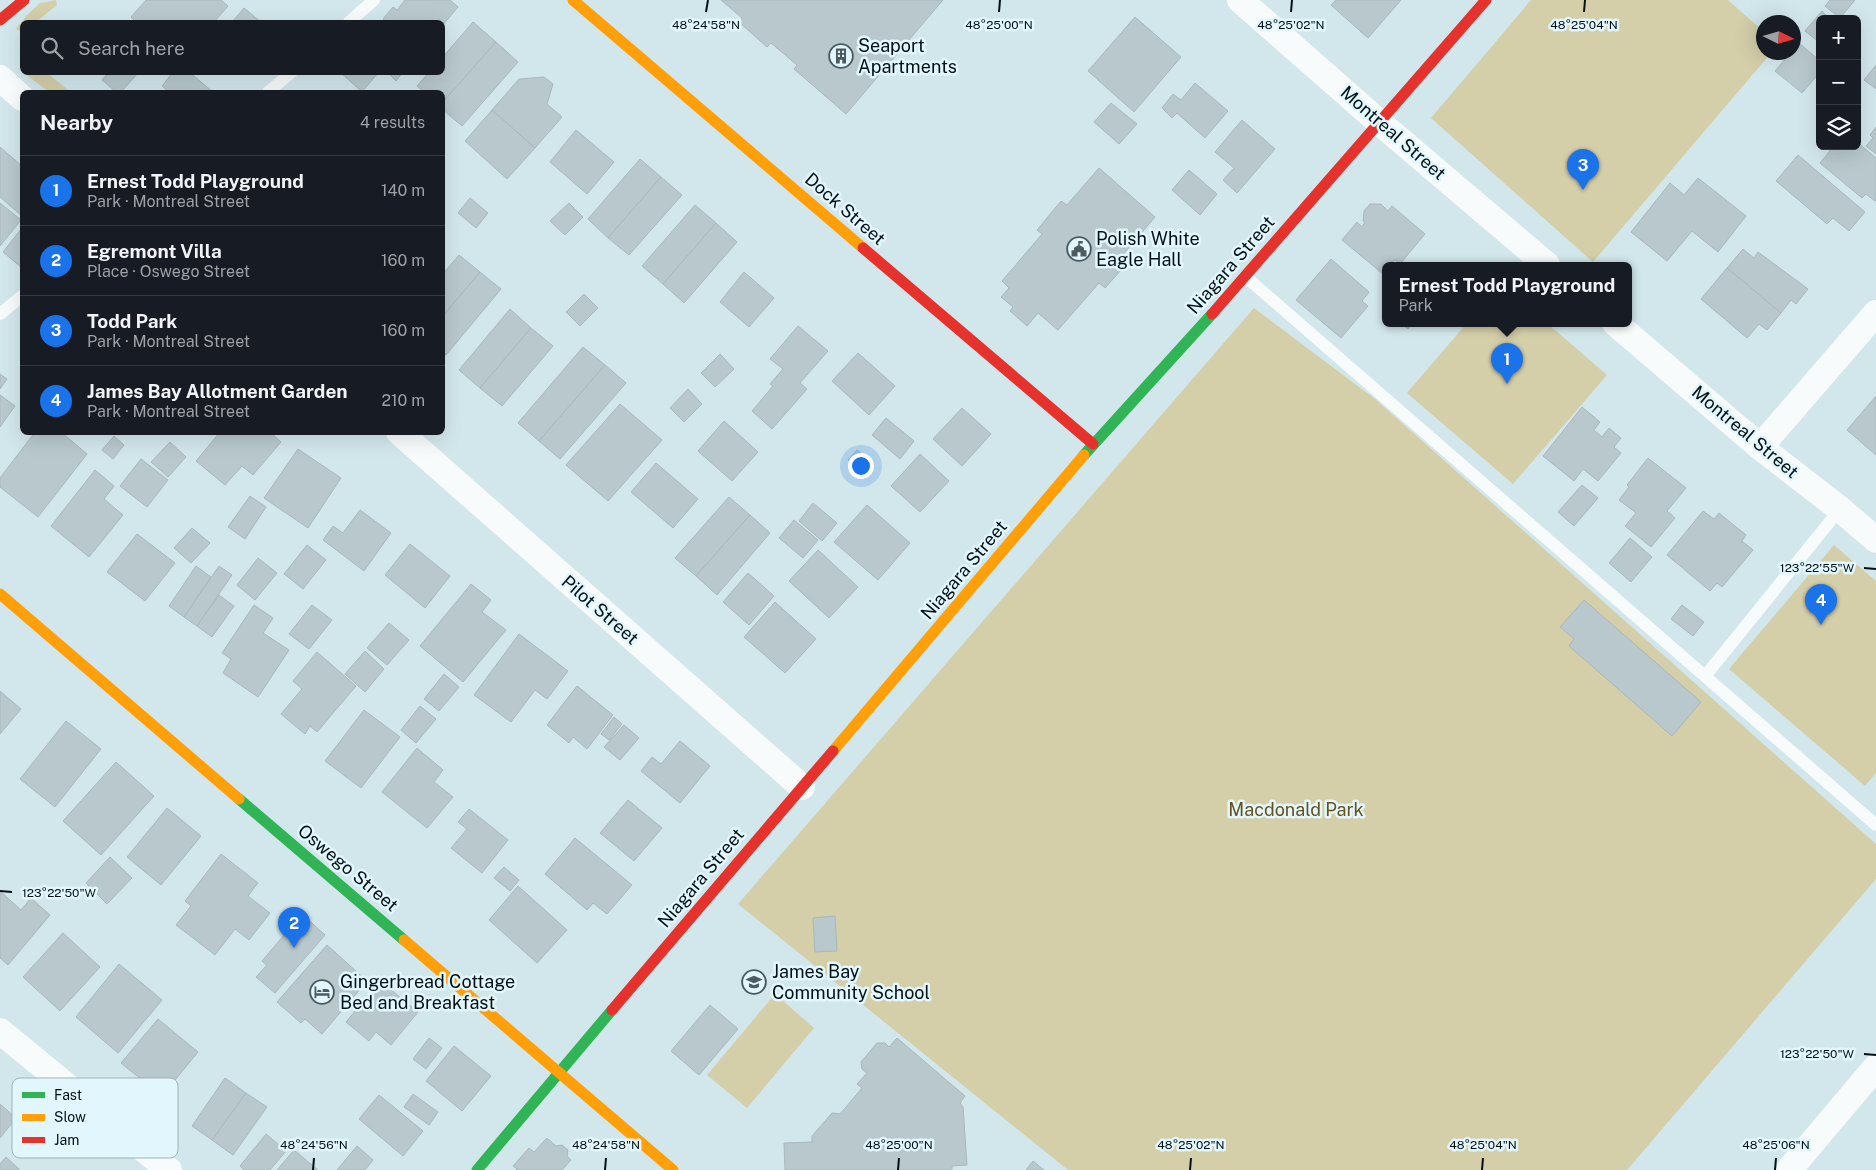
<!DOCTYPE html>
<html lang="en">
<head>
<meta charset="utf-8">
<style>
  :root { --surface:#171b24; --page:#20242c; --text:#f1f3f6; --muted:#9ea1a6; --line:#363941; --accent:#1a73e8 }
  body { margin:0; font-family:"Public Sans",sans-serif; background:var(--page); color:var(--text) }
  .controls { position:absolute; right:15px; top:15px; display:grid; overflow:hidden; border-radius:8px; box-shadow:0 5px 20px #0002 }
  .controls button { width:45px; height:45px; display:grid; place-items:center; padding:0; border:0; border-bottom:1px solid var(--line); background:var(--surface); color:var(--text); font:25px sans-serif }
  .compass { position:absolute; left:1756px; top:15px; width:45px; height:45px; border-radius:50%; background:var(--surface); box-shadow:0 5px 20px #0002; rotate:95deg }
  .you { position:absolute; left:860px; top:465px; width:18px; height:18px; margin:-12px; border:4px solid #fff; border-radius:50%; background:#1a73e8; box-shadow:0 0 0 8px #1a73e833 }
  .badge { display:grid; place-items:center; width:32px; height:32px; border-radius:50%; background:var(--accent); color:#fff; font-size:16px; font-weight:700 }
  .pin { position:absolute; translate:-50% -41px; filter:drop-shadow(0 1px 2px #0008) }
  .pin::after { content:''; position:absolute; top:26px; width:18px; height:15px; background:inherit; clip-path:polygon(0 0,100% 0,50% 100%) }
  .popup { position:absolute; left:1382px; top:262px; width:250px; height:65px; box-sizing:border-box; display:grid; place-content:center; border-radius:8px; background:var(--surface); filter:drop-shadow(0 1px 4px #0005); font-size:16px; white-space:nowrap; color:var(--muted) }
  .popup b { font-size:19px; color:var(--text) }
  .popup::after { content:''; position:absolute; left:50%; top:100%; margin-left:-10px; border:10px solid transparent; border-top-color:var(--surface) }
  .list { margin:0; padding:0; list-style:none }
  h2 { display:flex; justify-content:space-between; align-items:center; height:65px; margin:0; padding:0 20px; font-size:21px }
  h2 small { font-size:16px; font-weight:400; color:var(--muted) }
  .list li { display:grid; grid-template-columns:32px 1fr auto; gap:15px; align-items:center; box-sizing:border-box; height:70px; padding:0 20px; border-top:1px solid var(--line) }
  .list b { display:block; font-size:19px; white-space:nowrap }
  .list p { margin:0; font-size:16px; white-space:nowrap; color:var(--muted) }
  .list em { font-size:16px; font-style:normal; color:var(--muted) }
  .icon { flex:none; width:28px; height:28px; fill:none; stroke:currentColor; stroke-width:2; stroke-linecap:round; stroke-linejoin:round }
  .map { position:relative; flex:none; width:1876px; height:1170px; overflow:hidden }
  .search { position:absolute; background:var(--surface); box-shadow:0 5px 20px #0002; left:20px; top:20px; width:425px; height:55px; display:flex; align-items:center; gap:12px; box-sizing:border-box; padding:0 18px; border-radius:8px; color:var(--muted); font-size:19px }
  .panel { position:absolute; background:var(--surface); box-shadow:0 5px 20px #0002; left:20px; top:90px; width:425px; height:345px; border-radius:8px }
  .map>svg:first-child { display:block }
  .green { fill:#d4cea9 }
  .building { fill:#b8c8cc; stroke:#a8b8bc }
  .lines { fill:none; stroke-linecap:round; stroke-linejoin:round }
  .lane { stroke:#f8fbfc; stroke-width:12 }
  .street { stroke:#f8fbfc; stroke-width:26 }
  .fast { stroke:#30b455; stroke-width:11 }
  .slow { stroke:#ff9f0a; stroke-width:11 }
  .jam { stroke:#e5322d; stroke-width:11 }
  .ticks { fill:none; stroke:#041013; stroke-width:2 }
  .labels { text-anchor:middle; stroke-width:5; stroke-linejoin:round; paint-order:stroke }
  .poi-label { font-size:18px; fill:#041013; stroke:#e1f7fd; text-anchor:start }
  .street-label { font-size:18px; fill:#041013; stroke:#e1f7fd }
  .park-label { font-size:18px; fill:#67511a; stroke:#e1f7fd }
  .key { fill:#e1f7fd; stroke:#9fb2b7; stroke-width:1 }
  .key-label { font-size:14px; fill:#041013 }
  .ticks-label { font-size:12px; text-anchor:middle; fill:#041013; stroke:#e1f7fd; stroke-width:5; stroke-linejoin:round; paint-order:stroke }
</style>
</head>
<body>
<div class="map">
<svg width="1876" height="1170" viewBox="0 0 1876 1170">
  <rect width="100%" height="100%" fill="#d2e7ec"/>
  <g class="green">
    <path d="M56,0L57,5L36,22H22V32L16,29L27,15L40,3Z"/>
    <path d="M1531,0H1728L1763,31L1764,52L1771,53L1593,262L1431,118Z"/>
    <path d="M24,73H47L68,90L66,92H49Z"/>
    <path d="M1254,308L1375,399L1876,844V879L1627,1170H1068L738,904Z"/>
    <path d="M1467,323H1547L1607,375L1513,484L1407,393Z"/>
    <path d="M1834,545L1876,581V773L1865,786L1729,669Z"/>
    <path d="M775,994L814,1028L747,1108L707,1075Z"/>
  </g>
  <g class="building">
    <path d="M146,0H221L228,6L214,22H136L131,17Z"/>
    <path d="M405,0H450L458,7L442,26V22H387L383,19L393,7L397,10Z"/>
    <path d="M721,0H943L846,114L794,69L797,65L771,43L767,47L739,22L742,18Z"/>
    <path d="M1336,0H1401L1368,38L1331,5Z"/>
    <path d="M1830,0H1855L1840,18L1825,6Z"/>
    <path d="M244,8L261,22H232Z"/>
    <path d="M1822,11L1830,19H1820V43L1805,31Z"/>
    <path d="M1135,17L1181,57L1134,112L1088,71Z"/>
    <path d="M473,22L496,42L442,103V92H424L417,86L429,72H442V58Z"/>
    <path d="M496,42L518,62L462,126L442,109V103Z"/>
    <path d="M1799,43L1820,61V72L1802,93L1775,71L1791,52H1794V50Z"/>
    <path d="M1876,65V89L1864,80Z"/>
    <path d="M105,72H139L121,92H116L102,80L107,74Z"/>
    <path d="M173,72H189L213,92H169L162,86Z"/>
    <path d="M340,72H377L378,73L362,92Z"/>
    <path d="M387,72H403L396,81Z"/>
    <path d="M544,77L553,84L547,104L562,117L535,148L492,110L519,79Z"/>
    <path d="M1195,83L1228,111L1205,138L1177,113L1172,118L1162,108L1173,94L1181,100Z"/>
    <path d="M1111,103L1137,124L1119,144L1094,122Z"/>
    <path d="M492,110L535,148L507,179L465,141Z"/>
    <path d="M1242,120L1275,149L1237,193L1223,180L1234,168L1215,152Z"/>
    <path d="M1876,127V154L1866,146L1873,138L1870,135Z"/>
    <path d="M576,130L614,162L587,194L550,162Z"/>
    <path d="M1857,142L1876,158V199L1875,201L1866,194L1862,198L1820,163L1834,146H1857Z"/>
    <path d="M0,147L22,166V216L0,197Z"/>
    <path d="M1798,155L1865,212L1849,231L1833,218L1827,224L1776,181Z"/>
    <path d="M640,159L661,177L608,238L588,219Z"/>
    <path d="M1099,168L1155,217L1115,264L1122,269L1105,288L1099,283L1058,330L1038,313L1027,326L1010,311L1013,307L1001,297L1009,288L1002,281L1042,234L1037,230L1061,201L1067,205Z"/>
    <path d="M1189,170L1217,194L1200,215L1172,190Z"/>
    <path d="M661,177L682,195L629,255L608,238Z"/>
    <path d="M1698,178L1746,216L1718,252L1692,231L1667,261L1631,232L1670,183L1684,195Z"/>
    <path d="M470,198L488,213L476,228L458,213Z"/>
    <path d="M0,203L21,220L0,246Z"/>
    <path d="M569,203L583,217L565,235L550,221Z"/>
    <path d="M1370,204H1381L1388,211L1392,206L1425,234L1400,264L1395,260L1390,265H1386V270L1383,274L1342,240L1357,222L1362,227L1365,222L1363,221L1364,211Z"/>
    <path d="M695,205L716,223L663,284L642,266Z"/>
    <path d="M716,223L737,242L684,303L663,284Z"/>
    <path d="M22,228V268L3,252Z"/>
    <path d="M1743,249L1754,258L1758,252L1808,289L1796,304L1791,300L1781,313L1727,268Z"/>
    <path d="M459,255L480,272L442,317V275Z"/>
    <path d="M1331,259L1369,292L1362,301L1368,306L1341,338L1296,300Z"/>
    <path d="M1727,268L1781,313L1767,330L1759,324L1747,338L1701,299Z"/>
    <path d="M480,272L501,289L446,355L442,351V317Z"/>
    <path d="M744,272L774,298L749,327L720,302Z"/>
    <path d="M584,294L598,308L580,326L566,312Z"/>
    <path d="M510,309L531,328L480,388L459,370Z"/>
    <path d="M1400,323H1413L1408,329Z"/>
    <path d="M798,326L828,351L800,383L807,389L772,429L752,411L773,386L770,384L783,369L770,359Z"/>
    <path d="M531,328L553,346L502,406L480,388Z"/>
    <path d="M583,347L605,365L539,441L518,423Z"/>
    <path d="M858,353L895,386L869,415L832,381Z"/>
    <path d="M720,354L734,369L715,387L701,373Z"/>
    <path d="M605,365L626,383L560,459L539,441Z"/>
    <path d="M0,374L7,379L0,389Z"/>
    <path d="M688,389L702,404L684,422L670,408Z"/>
    <path d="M0,395L15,406L0,427Z"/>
    <path d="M1876,396V455L1847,430Z"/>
    <path d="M620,404L662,440L608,501L566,465Z"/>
    <path d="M1582,407L1600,422L1594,430L1602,437L1609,428L1621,438L1614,447L1621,453L1598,481L1583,469L1574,481L1543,456Z"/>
    <path d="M962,408L991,434L962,466L933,439Z"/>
    <path d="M886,418L914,441L900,459L872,435Z"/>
    <path d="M724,421L758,452L732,481L698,451Z"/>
    <path d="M35,432H61L87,454L38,517L0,487V478Z"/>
    <path d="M220,432H233L235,435L237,432H270L281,442L253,475L242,466L225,485L196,461Z"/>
    <path d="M114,436L124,445L113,459L102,450Z"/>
    <path d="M170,442L186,457L168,477L151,462Z"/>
    <path d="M298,449L341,478L308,528L264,498Z"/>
    <path d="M857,450L874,464L865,474L848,460Z"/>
    <path d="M920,454L949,481L920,512L891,486Z"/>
    <path d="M1648,458L1686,488L1667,511L1675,518L1651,547L1625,526L1636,513L1619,500L1629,487L1627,485Z"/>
    <path d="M141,459L168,480L147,507L120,486Z"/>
    <path d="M656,463L698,499L673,528L631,492Z"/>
    <path d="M95,470L114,486L104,499L123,515L89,557L51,526Z"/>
    <path d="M1582,485L1598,498L1574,526L1558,512Z"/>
    <path d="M250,496L266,507L245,539L228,527Z"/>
    <path d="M729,497L750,515L696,576L675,558Z"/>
    <path d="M813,503L837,523L822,541L799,521Z"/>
    <path d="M867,505L910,543L878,580L834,542Z"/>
    <path d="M360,510L391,533L364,571L323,540L333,526L343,533Z"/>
    <path d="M1703,511L1714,519L1719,513L1746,535L1742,541L1753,550L1722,587L1717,583L1710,591L1667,555Z"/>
    <path d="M750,515L770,533L717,595L696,576Z"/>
    <path d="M794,520L818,540L803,558L779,538Z"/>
    <path d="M192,528L210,543L191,563L174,548Z"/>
    <path d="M137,534L175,563L145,601L107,572Z"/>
    <path d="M1630,538L1652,557L1631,582L1609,563Z"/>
    <path d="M410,544L450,576L425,608L385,575Z"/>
    <path d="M307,545L326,560L303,589L284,574Z"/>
    <path d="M818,550L858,587L829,618L789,581Z"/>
    <path d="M258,558L277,573L255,600L237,585Z"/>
    <path d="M196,566L211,577L184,617L169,606Z"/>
    <path d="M219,566L232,575L197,626L184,617Z"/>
    <path d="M748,573L774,596L749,625L723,602Z"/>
    <path d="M471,584L491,600L482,612L506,630L463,682L420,646Z"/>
    <path d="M219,595L234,606L212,637L197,626Z"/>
    <path d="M1584,600L1701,702L1672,736L1569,646L1574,639L1560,627Z"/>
    <path d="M775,602L816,639L785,673L744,637Z"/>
    <path d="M254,605L273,618L263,633L289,650L258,697L223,673L231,659L222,653Z"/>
    <path d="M312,605L332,620L309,649L289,634Z"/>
    <path d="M1682,605L1704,622L1693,636L1671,619Z"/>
    <path d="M389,623L409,640L387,665L367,648Z"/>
    <path d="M519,634L568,671L547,699L535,690L511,722L474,695Z"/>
    <path d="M365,651L384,669L365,692L345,674Z"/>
    <path d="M317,652L356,686L317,732L310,726L305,734L281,714L302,689L293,681Z"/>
    <path d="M444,674L459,687L439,711L424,699Z"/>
    <path d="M577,686L613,715L587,749L573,737L569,743L547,725Z"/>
    <path d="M0,691L21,709L0,734Z"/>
    <path d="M420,706L436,719L416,743L401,730Z"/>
    <path d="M364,710L400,737L361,788L325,761Z"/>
    <path d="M614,717L622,724L609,740L601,734Z"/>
    <path d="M66,721L101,749L55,807L20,779Z"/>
    <path d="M624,725L639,738L620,760L604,747Z"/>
    <path d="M680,741L710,766L680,803L641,771L652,757L661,764Z"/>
    <path d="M417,748L443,770L434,782L453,797L427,828L382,792Z"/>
    <path d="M116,762L154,796L101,855L63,821Z"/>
    <path d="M628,800L662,828L634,861L600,833Z"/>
    <path d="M167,808L201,836L161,885L127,857Z"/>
    <path d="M469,809L508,840L482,873L451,848L467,829L458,822Z"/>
    <path d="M575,838L632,885L607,914L593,903L587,910L545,874Z"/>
    <path d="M221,854L258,883L248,896L270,913L249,940L235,929L215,955L176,925L191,906L185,901Z"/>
    <path d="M110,857L132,878L107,904L86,883Z"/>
    <path d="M504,867L519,880L510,891L494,878Z"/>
    <path d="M518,886L567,930L537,963L489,920Z"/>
    <path d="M0,891L21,910L31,898L50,915L8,965L0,958Z"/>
    <path d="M302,914L325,935L275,993L256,977L267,965L262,961Z"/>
    <path d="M835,916L837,951L815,952L813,918Z"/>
    <path d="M63,933L100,967L60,1011L23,977Z"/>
    <path d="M327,945L367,981L322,1034L305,1019L301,1023L277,1002Z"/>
    <path d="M119,964L162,1000L118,1053L76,1017Z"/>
    <path d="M380,981L418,1012L391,1045L376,1032L369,1041L346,1022Z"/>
    <path d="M710,1005L738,1029L699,1075L671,1051Z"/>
    <path d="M158,1019L198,1052L162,1096L121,1063Z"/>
    <path d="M429,1038L442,1048L426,1069L413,1059Z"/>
    <path d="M897,1038L965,1096L960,1103L963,1107L967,1165L952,1166V1170H785L784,1143L812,1142V1136L832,1113L840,1114L862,1088L857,1084L867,1073L862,1069L861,1062L877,1043H885L889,1047Z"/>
    <path d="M454,1046L491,1076L462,1111L426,1081Z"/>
    <path d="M225,1078L246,1093L212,1140L192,1126Z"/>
    <path d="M246,1093L267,1107L233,1155L212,1140Z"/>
    <path d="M413,1094L438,1112L429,1125L404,1107Z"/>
    <path d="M379,1095L423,1131L403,1156L359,1119Z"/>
    <path d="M0,1104L16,1118L0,1138Z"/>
    <path d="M266,1134L286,1151L270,1170H244L240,1166Z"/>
    <path d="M547,1138L556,1146L562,1145L568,1150L567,1156L571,1160L562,1170H516L517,1169L513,1166L529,1148L534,1152Z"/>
    <path d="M357,1146L373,1160L365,1170H337Z"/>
    <path d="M294,1150L318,1170H277Z"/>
    <path d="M6,1157L19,1169V1170H0V1164Z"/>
    <path d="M1033,1161L1044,1170H1026Z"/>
  </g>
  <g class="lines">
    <g class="lane">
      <path d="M349,22L374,0"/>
      <path d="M268,92L292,72"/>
      <path d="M1246,277L1876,825"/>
      <path d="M0,314L22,296"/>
      <path d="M1706,675L1840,509"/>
    </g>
    <g class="street">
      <path d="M1240,0L1379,122L1547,265"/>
      <path d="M0,78L22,98"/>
      <path d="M1615,323L1760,447L1840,509L1876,540"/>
      <path d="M399,432L802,787"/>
      <path d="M1760,447L1876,313"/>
      <path d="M0,1031L169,1170"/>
      <path d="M1789,1170L1876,1067"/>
    </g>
    <g class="fast">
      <path d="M1084,455L1212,314"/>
      <path d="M239,799L404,940"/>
      <path d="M477,1170L612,1010"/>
    </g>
    <g class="slow">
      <path d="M573,0L863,248"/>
      <path d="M0,594L239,799"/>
      <path d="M833,751L1084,455"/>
      <path d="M404,940L673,1170"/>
    </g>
    <g class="jam">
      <path d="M0,20L24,0"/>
      <path d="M863,248L1093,444"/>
      <path d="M1212,314L1486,0"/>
      <path d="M612,1010L833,751"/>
    </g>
  </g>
  <path class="ticks" d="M706,12L708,0M999,12L1000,0M1291,12L1292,0M1584,12L1585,0M1864,568L1876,569M0,891L12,892M1864,1054L1876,1055M313,1170L314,1158M605,1170L606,1158M898,1170L899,1158M1190,1170L1191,1158M1482,1170L1483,1158M1775,1170L1776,1158"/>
  <defs>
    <g id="building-ring" transform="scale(1.25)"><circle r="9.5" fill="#e1f7fd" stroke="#4c5b5f" stroke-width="1.5"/><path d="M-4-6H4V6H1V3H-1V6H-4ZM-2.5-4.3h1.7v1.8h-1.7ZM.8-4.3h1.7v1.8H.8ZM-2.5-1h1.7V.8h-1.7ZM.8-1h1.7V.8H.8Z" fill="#4c5b5f"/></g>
    <g id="civic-ring" transform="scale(1.25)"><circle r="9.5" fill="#e1f7fd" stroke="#4c5b5f" stroke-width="1.5"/><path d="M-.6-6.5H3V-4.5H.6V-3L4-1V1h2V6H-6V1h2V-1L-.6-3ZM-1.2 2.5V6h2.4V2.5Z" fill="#4c5b5f"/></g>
    <g id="school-ring" transform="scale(1.25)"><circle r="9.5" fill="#e1f7fd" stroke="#4c5b5f" stroke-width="1.5"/><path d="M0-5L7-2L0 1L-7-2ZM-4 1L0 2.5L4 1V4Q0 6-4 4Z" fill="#4c5b5f"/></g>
    <g id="hotel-ring" transform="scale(1.25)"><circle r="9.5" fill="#e1f7fd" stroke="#4c5b5f" stroke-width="1.5"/><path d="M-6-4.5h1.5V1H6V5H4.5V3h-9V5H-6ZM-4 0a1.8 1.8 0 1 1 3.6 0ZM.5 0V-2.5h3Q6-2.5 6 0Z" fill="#4c5b5f"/></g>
  </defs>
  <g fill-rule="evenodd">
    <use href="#building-ring" x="841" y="56"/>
    <use href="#civic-ring" x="1079" y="249"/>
    <use href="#school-ring" x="754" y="982"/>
    <use href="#hotel-ring" x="322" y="992"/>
  </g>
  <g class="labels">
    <g class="poi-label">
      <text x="858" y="52">Seaport<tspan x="858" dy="21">Apartments</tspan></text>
      <text x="1096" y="245">Polish White<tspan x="1096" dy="21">Eagle Hall</tspan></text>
      <text x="772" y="978">James Bay<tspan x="772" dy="21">Community School</tspan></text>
      <text x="340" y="988">Gingerbread Cottage<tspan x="340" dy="21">Bed and Breakfast</tspan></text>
    </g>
    <g class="street-label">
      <text transform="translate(1393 133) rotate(41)" y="6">Montreal Street</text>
      <text transform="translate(845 209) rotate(41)" y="6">Dock Street</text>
      <text transform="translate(1231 265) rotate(-49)" y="6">Niagara Street</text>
      <text transform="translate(1745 432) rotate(40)" y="6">Montreal Street</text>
      <text transform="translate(964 570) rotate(-50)" y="6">Niagara Street</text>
      <text transform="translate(600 610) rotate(41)" y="6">Pilot Street</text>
      <text transform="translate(348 868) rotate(40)" y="6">Oswego Street</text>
      <text transform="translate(701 878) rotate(-50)" y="6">Niagara Street</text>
    </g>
    <g class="park-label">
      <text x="1296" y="816">Macdonald Park</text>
    </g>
  </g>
  <rect x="12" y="1078" width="166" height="80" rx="8" class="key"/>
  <rect x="22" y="1092" width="23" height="6" fill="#30b455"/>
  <rect x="22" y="1114" width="23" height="7" fill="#ff9f0a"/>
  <rect x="22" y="1137" width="23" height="6" fill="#e5322d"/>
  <g class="key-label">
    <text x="54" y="1100">Fast</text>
    <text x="54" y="1122">Slow</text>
    <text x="54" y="1145">Jam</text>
  </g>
  <g class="ticks-label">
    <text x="706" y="29">48°24'58"N</text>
    <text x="999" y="29">48°25'00"N</text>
    <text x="1291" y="29">48°25'02"N</text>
    <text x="1584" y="29">48°25'04"N</text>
    <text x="1817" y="572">123°22'55"W</text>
    <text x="59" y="897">123°22'50"W</text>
    <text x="1817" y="1058">123°22'50"W</text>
    <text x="314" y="1149">48°24'56"N</text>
    <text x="606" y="1149">48°24'58"N</text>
    <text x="899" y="1149">48°25'00"N</text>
    <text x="1191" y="1149">48°25'02"N</text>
    <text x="1483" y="1149">48°25'04"N</text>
    <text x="1776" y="1149">48°25'06"N</text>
  </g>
</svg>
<div class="controls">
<button>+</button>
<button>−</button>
<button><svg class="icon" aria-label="layers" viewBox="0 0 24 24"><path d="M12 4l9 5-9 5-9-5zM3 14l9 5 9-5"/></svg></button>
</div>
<svg class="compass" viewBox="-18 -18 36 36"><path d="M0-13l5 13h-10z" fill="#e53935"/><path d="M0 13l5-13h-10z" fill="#9ea1a6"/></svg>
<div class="you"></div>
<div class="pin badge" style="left:1507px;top:384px">1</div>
<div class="popup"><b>Ernest Todd Playground</b>Park</div>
<div class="pin badge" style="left:294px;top:948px">2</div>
<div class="pin badge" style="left:1583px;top:190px">3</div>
<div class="pin badge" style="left:1821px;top:625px">4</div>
<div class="search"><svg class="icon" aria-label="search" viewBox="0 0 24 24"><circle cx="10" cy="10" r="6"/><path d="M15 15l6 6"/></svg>Search here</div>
<section class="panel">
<h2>Nearby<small>4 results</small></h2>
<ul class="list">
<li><span class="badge">1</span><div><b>Ernest Todd Playground</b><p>Park · Montreal Street</p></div><em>140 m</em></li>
<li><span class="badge">2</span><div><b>Egremont Villa</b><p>Place · Oswego Street</p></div><em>160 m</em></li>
<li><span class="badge">3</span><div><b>Todd Park</b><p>Park · Montreal Street</p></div><em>160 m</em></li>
<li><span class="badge">4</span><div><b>James Bay Allotment Garden</b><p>Park · Montreal Street</p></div><em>210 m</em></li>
</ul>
</section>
</div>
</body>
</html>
